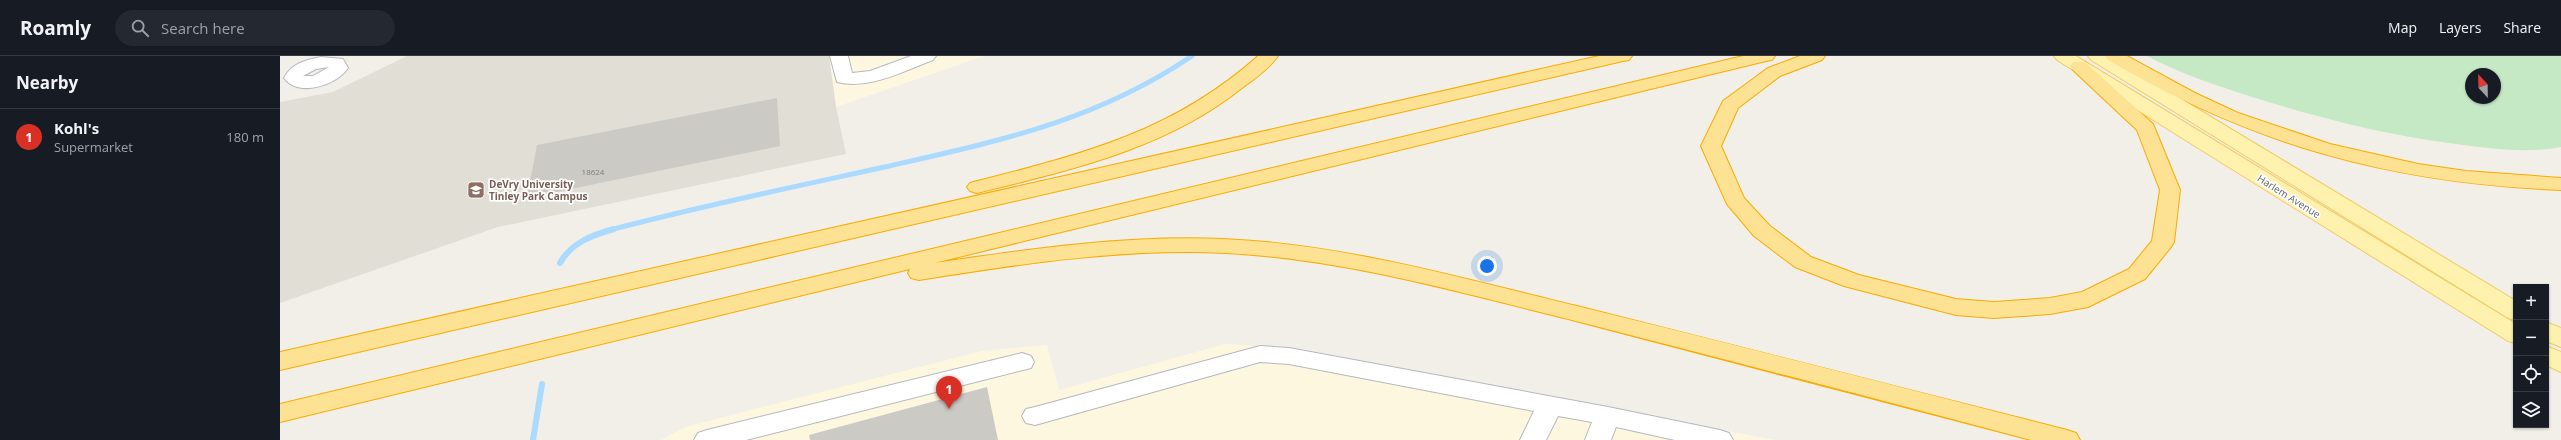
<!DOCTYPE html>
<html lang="en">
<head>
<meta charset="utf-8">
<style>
  :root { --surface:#171b24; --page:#242831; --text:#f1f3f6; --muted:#9ea1a6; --line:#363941; --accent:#d93025 }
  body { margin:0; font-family:"Open Sans",sans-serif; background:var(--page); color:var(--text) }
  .controls { position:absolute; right:12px; bottom:12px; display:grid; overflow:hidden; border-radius:0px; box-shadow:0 1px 3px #0004 }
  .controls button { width:36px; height:36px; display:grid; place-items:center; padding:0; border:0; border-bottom:1px solid var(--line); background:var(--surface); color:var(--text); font:20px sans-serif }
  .compass { position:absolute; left:2185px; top:12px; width:36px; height:36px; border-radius:50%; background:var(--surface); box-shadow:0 1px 3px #0004; rotate:338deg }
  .you { position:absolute; left:1207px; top:210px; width:14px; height:14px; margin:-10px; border:3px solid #fff; border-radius:50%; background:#1a73e8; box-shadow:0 0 0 6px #1a73e833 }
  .badge { display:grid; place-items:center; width:26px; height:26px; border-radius:50%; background:var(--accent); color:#fff; font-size:13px; font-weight:700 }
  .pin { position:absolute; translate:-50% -33px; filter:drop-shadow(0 1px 2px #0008) }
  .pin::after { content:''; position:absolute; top:21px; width:14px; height:12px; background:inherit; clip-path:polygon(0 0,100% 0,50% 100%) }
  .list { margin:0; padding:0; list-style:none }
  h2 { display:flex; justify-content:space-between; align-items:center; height:52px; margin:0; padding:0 16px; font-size:17px }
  h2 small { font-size:13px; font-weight:400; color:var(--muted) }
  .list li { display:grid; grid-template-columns:26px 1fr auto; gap:12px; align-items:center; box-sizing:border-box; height:56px; padding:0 16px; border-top:1px solid var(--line) }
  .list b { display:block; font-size:15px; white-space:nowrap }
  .list p { margin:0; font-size:13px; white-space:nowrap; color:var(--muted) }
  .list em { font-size:13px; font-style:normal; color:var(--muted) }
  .icon { flex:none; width:22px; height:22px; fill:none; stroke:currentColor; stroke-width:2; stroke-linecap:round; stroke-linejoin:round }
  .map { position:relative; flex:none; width:2281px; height:384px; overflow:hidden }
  header { display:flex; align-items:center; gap:24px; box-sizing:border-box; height:56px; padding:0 20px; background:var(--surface); border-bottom:1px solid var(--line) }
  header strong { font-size:19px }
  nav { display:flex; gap:22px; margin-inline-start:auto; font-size:14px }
  .search { width:280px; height:36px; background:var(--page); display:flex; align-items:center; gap:10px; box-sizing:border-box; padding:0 14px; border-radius:22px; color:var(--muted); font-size:15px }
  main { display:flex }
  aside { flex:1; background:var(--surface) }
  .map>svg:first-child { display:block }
  .commercial { fill:#fef7e0 }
  .education { fill:#e1ded6 }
  .green { fill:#c5e8c5; fill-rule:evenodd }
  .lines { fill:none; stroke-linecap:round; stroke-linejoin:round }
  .stream-far1 { stroke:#aadaff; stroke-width:5 }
  .stream { stroke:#aadaff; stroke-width:6 }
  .building { fill:#cccac5 }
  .minor-casing { stroke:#b5b8bc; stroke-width:2 }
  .major-casing { stroke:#f2c960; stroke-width:2 }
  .highway-casing { stroke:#f9ab00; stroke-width:2 }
  .minor { fill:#fff; fill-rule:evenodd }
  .major { fill:#fff2af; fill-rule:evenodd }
  .highway { fill:#fde293; fill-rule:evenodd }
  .labels { text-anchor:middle; stroke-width:3.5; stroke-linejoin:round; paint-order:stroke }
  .number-label { font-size:8px; fill:#7a7d7f }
  .education-label { font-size:10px; font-weight:bold; fill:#785e54; stroke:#fff; text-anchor:start }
  .street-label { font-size:10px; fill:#5f6368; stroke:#fff }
</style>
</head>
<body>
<header>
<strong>Roamly</strong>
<div class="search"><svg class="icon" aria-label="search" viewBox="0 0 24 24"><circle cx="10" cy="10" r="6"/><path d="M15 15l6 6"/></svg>Search here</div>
<nav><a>Map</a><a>Layers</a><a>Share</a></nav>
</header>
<main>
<aside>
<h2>Nearby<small></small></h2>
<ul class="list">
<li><span class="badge">1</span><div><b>Kohl's</b><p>Supermarket</p></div><em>180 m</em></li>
</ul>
</aside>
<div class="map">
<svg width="2281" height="384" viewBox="0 0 2281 384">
  <rect width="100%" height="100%" fill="#f1efe8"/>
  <g class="commercial">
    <path d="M549,0H704L556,51Z"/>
    <path d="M945,288L1021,293L1495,384H381L405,371L702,295L767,289L779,334Z"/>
  </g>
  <path class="education" d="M127,0H549L556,51L566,98L218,171L0,247V46L53,36Z"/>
  <path class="green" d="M1867,0H2281V91C2245,98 2205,92 2169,87C2101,78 2037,61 1972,41C1935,29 1901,18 1867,0ZM2191,18H2215V42H2191Z"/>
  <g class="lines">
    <path class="stream-far1" d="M330,174C421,150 513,131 605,111C718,85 814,66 912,0"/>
    <g class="stream">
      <path d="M280,207C291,187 312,179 334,173"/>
      <path d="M253,384L262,328"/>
    </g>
  </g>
  <g class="building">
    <path d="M497,42L500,90L247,142L257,89Z"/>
    <path d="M707,331L718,384H530L529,379Z"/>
  </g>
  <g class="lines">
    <g class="minor-casing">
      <g id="minor">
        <path d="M550,0H568L572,17L590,15L631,0H656L653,4C624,15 589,34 557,26Z"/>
        <path d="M41,1L63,3L68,12C57,29 18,42 4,22C12,7 26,4 41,1ZM49,11L33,20H23L36,13Z"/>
        <path d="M980,290L1009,292L1328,351L1440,374L1449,377L1453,384H1395L1336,371L1331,384H1305L1312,366L1278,360L1266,384H1240L1254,355L1009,308L980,306L755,369L746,367L742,360L746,353L755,351Z"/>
        <path d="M742,297L751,300L754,306L751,312L466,384H414L418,377L427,374Z"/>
      </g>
    </g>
    <g class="major-casing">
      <g id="major">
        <path d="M1774,0H1796L2236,268V287L2228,285L1777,4Z"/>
        <path d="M1808,0H1830L2236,245V264L2228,262L1811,4Z"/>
        <path d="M2266,266L2281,272V291L2266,285Z"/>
        <path d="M2266,290L2281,296V316L2266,309Z"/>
      </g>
    </g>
    <g class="highway-casing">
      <g id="highway">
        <path d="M978,0H998C989,13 974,23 962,32C886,93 790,114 697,137L690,135L687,131L690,127C799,99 892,77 978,0Z"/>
        <path d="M1319,0H1352L1349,4L1343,5L0,314V296Z"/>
        <path d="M1463,0H1495L1492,4L1486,5L654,207C750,193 846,179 943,183C1063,188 1181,222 1297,250C1461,290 1624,332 1787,374L1796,377L1800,384H1751C1598,343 1445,303 1292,264C1178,236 1064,203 945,197C843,192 740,208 639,224L631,222L628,217L630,213L0,366V348Z"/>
        <path d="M1520,0H1545L1542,4L1500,20L1458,52L1441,90L1464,142L1490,170L1531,201L1579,219L1676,243L1714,246L1770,242L1802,236L1849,213L1872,185L1880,134L1857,74L1793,14L1790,10L1793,6H1805L1873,68L1900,134L1894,186L1891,191L1865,223L1808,251L1770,258L1714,262L1676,259L1564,230L1515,211L1474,180L1447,148L1421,90L1443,45L1488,12Z"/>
        <path d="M1825,0H1847L1915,37L1958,57L2050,88L2138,108L2186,115L2281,122V134C2111,127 1975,90 1828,4Z"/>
      </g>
    </g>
    <use href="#minor" class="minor"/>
    <use href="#major" class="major"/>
    <use href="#highway" class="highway"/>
  </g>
  <defs>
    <g id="university-square" transform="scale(0.9)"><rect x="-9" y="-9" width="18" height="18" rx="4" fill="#8d6e63" stroke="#fff"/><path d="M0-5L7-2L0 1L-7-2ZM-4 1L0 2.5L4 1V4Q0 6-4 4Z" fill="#fff"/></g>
  </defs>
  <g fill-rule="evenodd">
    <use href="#university-square" x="196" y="134"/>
  </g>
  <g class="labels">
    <g class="number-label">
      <text x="313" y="119">18624</text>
    </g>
    <g class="education-label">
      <text x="209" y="132">DeVry University<tspan x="209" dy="12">Tinley Park Campus</tspan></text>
    </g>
    <g class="street-label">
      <text transform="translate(2009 140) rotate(32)" y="4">Harlem Avenue</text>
    </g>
  </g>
</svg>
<div class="controls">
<button>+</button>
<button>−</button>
<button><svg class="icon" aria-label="locate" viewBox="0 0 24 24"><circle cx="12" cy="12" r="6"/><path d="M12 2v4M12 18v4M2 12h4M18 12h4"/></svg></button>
<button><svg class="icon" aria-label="layers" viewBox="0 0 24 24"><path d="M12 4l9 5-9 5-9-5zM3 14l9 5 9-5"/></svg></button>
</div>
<svg class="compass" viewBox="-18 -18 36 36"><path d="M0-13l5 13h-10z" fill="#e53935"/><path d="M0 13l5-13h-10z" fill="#9ea1a6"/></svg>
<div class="you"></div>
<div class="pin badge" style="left:669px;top:353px">1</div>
</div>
</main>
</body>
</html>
